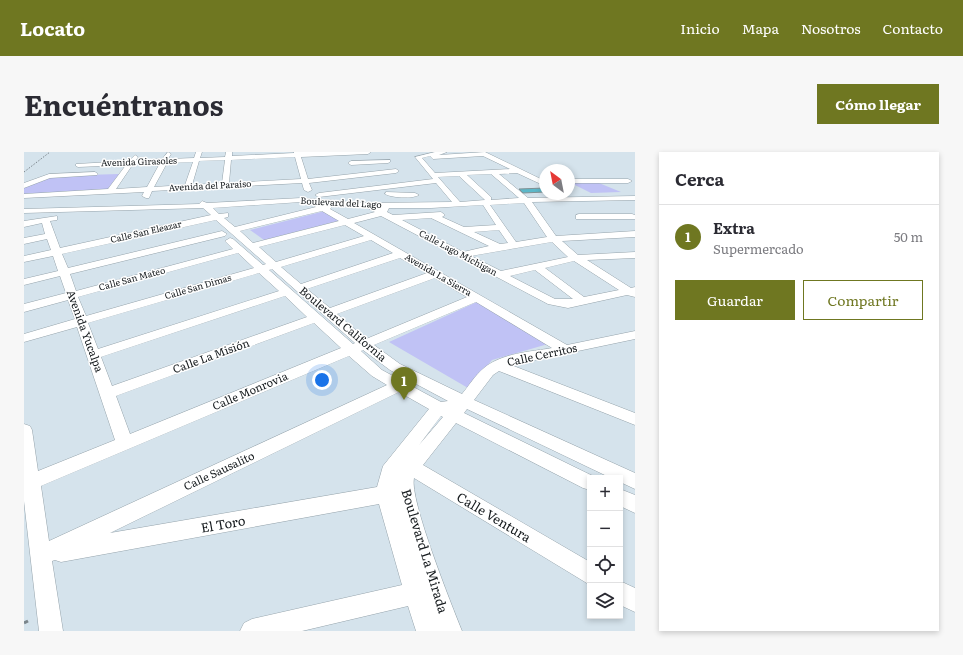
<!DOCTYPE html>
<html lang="es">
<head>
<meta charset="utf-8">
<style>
  :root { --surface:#fff; --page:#f7f7f7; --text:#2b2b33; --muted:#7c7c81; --line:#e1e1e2; --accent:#6f7721 }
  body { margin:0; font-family:Literata,serif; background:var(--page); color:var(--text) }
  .controls { position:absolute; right:12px; bottom:12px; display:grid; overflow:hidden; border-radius:0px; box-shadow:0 2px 6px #0003 }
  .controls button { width:36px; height:36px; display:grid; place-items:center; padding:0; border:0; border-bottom:1px solid var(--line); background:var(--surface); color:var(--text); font:20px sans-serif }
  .compass { position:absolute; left:515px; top:12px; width:36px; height:36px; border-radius:50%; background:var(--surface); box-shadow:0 2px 6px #0003; rotate:328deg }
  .you { position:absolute; left:298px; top:228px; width:14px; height:14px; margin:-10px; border:3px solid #fff; border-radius:50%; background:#1a73e8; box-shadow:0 0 0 6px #1a73e833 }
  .badge { display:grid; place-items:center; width:26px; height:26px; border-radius:50%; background:var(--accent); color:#fff; font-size:13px; font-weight:700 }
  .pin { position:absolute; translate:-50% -33px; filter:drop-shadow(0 1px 2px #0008) }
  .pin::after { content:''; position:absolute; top:21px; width:14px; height:12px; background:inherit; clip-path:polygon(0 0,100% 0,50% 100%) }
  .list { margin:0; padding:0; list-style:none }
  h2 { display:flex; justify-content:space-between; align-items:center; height:52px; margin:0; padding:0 16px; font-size:17px }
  h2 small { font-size:13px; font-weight:400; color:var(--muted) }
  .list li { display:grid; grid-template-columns:26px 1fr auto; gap:12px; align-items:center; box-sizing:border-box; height:64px; padding:0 16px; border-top:1px solid var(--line) }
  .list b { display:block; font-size:15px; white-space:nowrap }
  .list p { margin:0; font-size:13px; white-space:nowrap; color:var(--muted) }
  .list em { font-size:13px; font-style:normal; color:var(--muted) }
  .actions { display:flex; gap:8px; padding:12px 16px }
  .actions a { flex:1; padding:9px 0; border:1px solid var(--accent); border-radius:0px; text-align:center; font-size:14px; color:var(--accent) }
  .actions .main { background:var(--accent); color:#fff }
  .icon { flex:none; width:22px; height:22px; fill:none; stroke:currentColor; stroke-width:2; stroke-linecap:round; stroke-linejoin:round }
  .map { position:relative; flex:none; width:611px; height:479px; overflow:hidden; border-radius:0px }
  header { display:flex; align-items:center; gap:24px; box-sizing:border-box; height:56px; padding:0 20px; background:var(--accent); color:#fff }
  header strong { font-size:19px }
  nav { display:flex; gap:22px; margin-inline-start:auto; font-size:14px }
  .intro { display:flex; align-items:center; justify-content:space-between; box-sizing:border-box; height:96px; padding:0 24px }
  h1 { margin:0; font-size:28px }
  .button { padding:10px 18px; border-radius:0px; background:var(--accent); color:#fff; font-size:14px; font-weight:700 }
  main { display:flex; gap:24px; padding:0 24px }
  aside { flex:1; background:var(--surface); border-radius:0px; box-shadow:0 2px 6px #0003 }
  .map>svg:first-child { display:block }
  .green { fill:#c0c2f5 }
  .building { fill:#5cb8c9; stroke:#809093 }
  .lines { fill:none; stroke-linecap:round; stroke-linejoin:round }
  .minor-casing { stroke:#95a3ab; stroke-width:1 }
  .path-far1 { stroke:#7b858b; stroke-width:1; stroke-dasharray:1.5 1.5; stroke-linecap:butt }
  .path { stroke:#7b858b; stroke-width:3; stroke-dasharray:4.5 4.5; stroke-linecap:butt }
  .minor { fill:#fff; fill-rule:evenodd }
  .labels { text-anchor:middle; stroke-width:3; stroke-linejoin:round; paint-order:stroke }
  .far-street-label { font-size:9px; fill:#14191c; stroke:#fff }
  .street-label { font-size:11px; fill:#14191c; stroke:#fff }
  .near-street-label { font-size:13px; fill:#14191c; stroke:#fff }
</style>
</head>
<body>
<header>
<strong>Locato</strong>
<nav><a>Inicio</a><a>Mapa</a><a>Nosotros</a><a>Contacto</a></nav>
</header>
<div class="intro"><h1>Encuéntranos</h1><a class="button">Cómo llegar</a></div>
<main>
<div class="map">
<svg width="611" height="479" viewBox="0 0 611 479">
  <rect width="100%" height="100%" fill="#d5e3ec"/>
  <g class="green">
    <path d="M95,22L84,37L0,42V36L27,24Z"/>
    <path d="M570,29L597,40L567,41L545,30Z"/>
    <path d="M301,59L318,68L240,88L226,78Z"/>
    <path d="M455,149L524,192L468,208L444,236L365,190Z"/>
  </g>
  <path class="building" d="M521,36V40L499,41L495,37Z"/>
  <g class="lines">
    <g class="minor-casing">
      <g id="minor">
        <path d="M144,0L147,2L144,7L170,6L172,0H178L176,6L201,5L202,0H208V4L270,1V0H347L344,2L277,5L284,27L372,17L375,19L372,21L285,31L288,38L284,40L280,38L278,31L128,39L125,46H122L118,44L120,40L0,46V42L84,37L102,13L54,15L52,14V12L105,9L111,3L114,5L112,8L138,7ZM271,5L277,27L205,31L207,8ZM201,8L198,31L168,33L175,9ZM169,10L161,33L130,35L143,11ZM136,11L123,35L92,37L109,12Z"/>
        <path d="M411,0H423L415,3L461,0L521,29V34L493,21L475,22L504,46L611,44V48L508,50L532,84L611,79V85L538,89L554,103L611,100V106L563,108L607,136L611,135V145L603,143L544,156L524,152L357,64L330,71L543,193L611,179V187L487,213L611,261V273L475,219L469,223L450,248L611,321V337L596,330V326H587L443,257L440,261L573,326H566V338L559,336L432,271L399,313L566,410V433L390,326C385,347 428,454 438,479H392L384,454L278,479H216L220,471L228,467L378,433L355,352L37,410L31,408L28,409L39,479H15L0,349V272L6,274L8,278L14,319L91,288L53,175L0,190V182L51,167L44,148L0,160V152L42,141L36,124L0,133V127L34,119L29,104L0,110V104L27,98L23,87L0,92V86L21,82L18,71L0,75V69L33,64V68L26,69L36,96L187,63L179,56L0,61V57L175,52L178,49L183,51L277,46L344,51L428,50L412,31L295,45L291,43L295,41L409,27L391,5ZM406,4L409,7L459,4L486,17L411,21L398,6ZM467,22L495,46L467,48V45L443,23ZM435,24L461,48L436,50L414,25ZM277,50L286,51L292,55L211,75L200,66L204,65V61L195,62L189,56ZM500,51L523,85L492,90L466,53ZM297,52L342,55L351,60L324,67L306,57L308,55L307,53ZM459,53L472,73L440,75L418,65L421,63L417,60L369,63L363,60L365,56H407ZM298,59L315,69L229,91L216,79ZM407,66L465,94L439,100L378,68ZM192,68L242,112L239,113L209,87L206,86L201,89L209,97L52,139L46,122L201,84L203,82L198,79L44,116L38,102ZM321,73L340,84L252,110L235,95ZM475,78L484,91L476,92L450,80ZM347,88L369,101L277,132L257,115ZM528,90L544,105L477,119L447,104ZM214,101L230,116L62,164L54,145ZM376,106L403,121L306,156L283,137ZM550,109L595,138L560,145L521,116ZM248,117L331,191L329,192L245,118ZM511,118L549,147H531L486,124ZM235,121L255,139L74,197L64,171ZM411,126L443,145L342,187L313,162ZM261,144L283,165L88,234L77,205ZM452,150L528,196C506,200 478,201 460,216C451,223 445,234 438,242L376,212L350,193ZM290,171L317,196L106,282L92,244ZM339,198L366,218L424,249L417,250L358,218L337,199ZM325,204L348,224L363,233L25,389L17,334ZM375,240L405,257L359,314L353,335L86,381ZM417,264L419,265L395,293Z"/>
        <path d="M366,8V10L364,11L327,13L324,11L327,9Z"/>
        <path d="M71,20L74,22L73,23L26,26L0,36V31L25,22Z"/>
        <path d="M545,27H604L608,29L604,31H545Z"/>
        <path d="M362,40L391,41L395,43C389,47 367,46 361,42Z"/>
        <path d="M555,62H608L611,63V67H552V63Z"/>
        <path d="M596,337L611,343V361L596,354Z"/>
        <path d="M596,429L611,436V460L596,453Z"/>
      </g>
    </g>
    <path class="path-far1" d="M0,20L26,0"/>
    <path class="path" d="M0,471L8,467"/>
    <use href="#minor" class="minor"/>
  </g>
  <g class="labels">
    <g class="far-street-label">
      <text transform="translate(115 10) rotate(-2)" y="3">Avenida Girasoles</text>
      <text transform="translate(186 34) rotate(-3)" y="3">Avenida del Paraíso</text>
      <text transform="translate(317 51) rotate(3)" y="3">Boulevard del Lago</text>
      <text transform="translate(122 80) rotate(-13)" y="3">Calle San Eleazar</text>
      <text transform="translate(434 101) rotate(28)" y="3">Calle Lago Míchigan</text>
      <text transform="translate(414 123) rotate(30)" y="3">Avenida La Sierra</text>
      <text transform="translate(108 127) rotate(-15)" y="3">Calle San Mateo</text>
      <text transform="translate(174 135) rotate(-16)" y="3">Calle San Dimas</text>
    </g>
    <g class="street-label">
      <text transform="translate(319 172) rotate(40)" y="4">Boulevard California</text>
      <text transform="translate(61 179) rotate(70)" y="4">Avenida Yucalpa</text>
      <text transform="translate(518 203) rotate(-12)" y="4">Calle Cerritos</text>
      <text transform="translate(187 204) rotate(-20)" y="4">Calle La Misión</text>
      <text transform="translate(226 239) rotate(-23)" y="4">Calle Monrovia</text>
      <text transform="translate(195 319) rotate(-25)" y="4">Calle Sausalito</text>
    </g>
    <g class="near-street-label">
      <text transform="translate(470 365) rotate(31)" y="5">Calle Ventura</text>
      <text transform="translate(199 372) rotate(-10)" y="5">El Toro</text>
      <text transform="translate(401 399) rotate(73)" y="5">Boulevard La Mirada</text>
    </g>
  </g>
</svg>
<div class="controls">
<button>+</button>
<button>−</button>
<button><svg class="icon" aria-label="locate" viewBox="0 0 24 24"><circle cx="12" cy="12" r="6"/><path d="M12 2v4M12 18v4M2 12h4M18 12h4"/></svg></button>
<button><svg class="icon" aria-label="layers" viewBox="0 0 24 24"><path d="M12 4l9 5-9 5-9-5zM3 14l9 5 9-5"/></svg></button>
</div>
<svg class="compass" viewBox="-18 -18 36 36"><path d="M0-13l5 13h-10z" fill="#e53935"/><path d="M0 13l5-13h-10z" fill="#7c7c81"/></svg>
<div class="you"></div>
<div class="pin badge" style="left:380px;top:248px">1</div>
</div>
<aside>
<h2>Cerca<small></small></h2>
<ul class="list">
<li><span class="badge">1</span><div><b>Extra</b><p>Supermercado</p></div><em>50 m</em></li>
</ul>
<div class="actions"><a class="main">Guardar</a><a>Compartir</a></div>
</aside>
</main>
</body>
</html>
